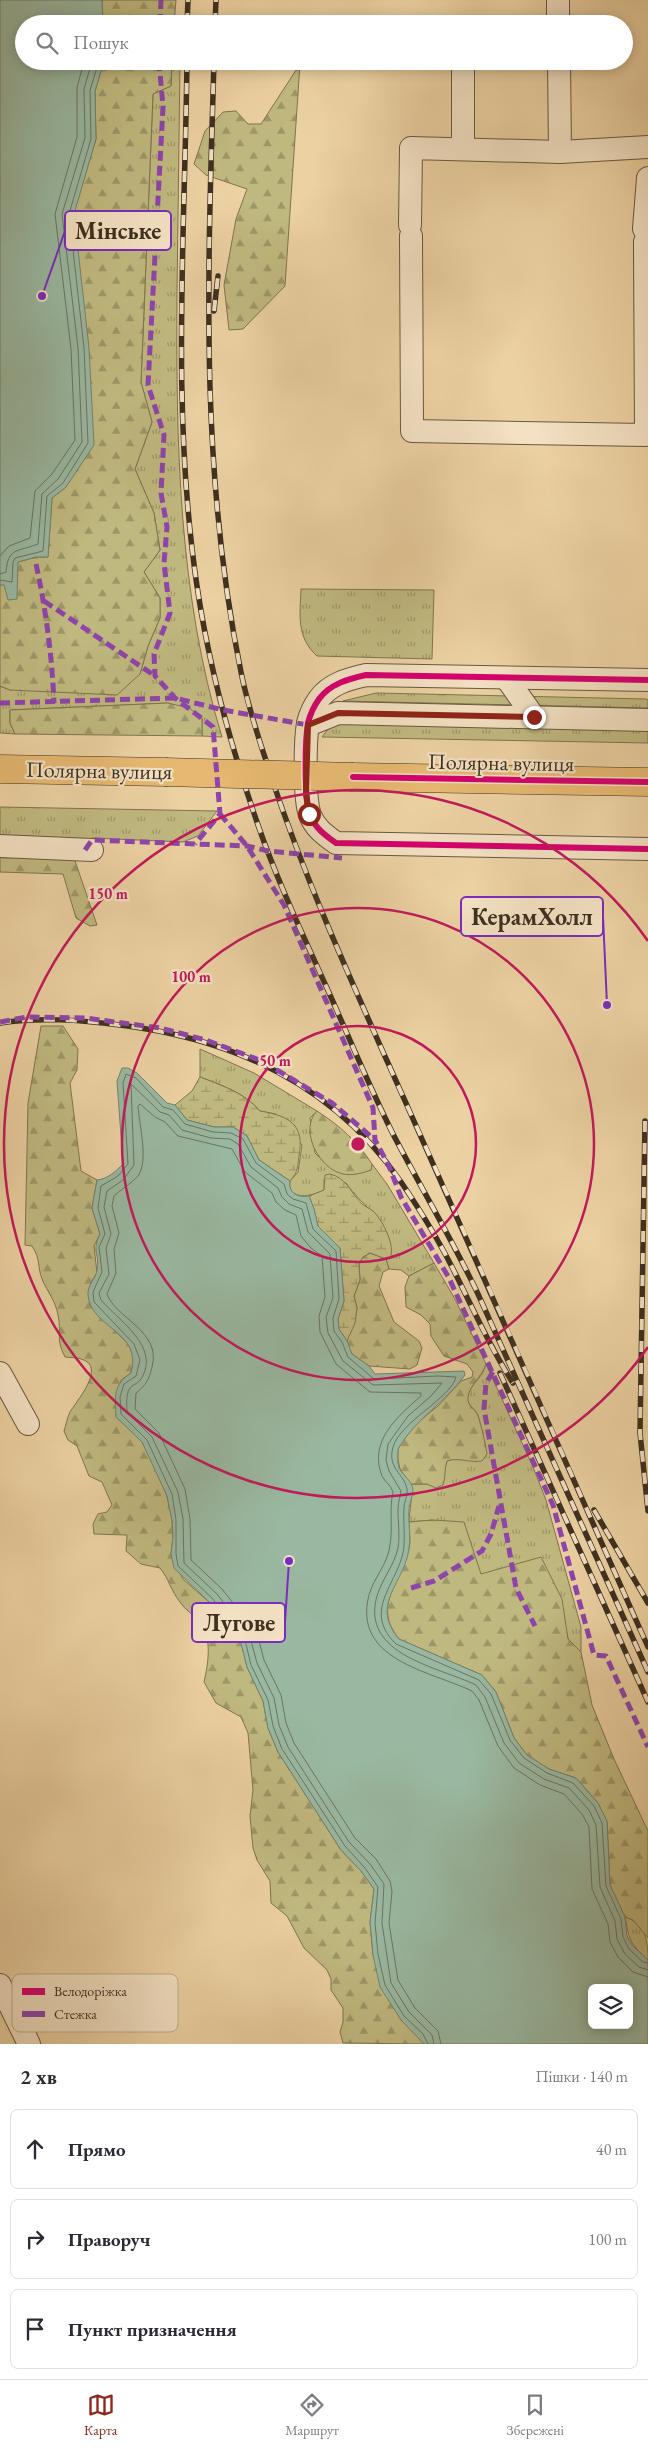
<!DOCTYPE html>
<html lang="uk">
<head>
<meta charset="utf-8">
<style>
  :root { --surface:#fff; --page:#f7f7f7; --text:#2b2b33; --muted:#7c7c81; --line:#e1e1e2; --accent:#8f2418 }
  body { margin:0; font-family:"EB Garamond",serif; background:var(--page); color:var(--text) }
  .controls { position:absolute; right:15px; bottom:15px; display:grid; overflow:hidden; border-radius:8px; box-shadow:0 2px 12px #0003 }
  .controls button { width:45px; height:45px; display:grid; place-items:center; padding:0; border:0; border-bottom:1px solid var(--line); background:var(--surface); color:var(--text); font:25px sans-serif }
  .stop { position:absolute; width:15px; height:15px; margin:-11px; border:4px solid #8f2418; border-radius:50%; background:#fff }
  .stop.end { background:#8f2418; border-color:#fff; box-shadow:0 1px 5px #0008 }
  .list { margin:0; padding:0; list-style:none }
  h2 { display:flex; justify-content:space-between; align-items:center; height:65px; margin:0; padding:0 20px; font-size:21px }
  h2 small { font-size:16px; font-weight:400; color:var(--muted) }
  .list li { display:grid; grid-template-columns:32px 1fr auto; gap:15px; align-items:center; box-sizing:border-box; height:80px; margin:0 10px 10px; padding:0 10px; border:1px solid var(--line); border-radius:8px }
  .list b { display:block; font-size:19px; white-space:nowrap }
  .list em { font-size:16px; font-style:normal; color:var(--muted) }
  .icon { flex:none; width:28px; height:28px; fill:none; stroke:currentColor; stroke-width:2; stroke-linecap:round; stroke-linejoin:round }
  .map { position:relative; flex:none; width:648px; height:2044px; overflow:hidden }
  .search { position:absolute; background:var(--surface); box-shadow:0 2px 12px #0003; left:15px; right:15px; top:15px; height:55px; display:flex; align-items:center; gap:12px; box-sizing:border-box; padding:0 18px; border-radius:28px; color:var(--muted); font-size:19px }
  .sheet { height:335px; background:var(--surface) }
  nav { display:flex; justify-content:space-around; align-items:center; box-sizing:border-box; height:70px; border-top:1px solid var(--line); background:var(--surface); font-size:14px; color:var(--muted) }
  nav a { display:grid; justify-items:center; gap:2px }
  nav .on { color:var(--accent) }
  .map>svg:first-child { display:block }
  .grass { fill:url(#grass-tufts); stroke:#7f7450 }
  .forest { fill:url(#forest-firs); stroke:#7f7450 }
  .wetland { fill:url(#wetland-marsh); stroke:#7f7450 }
  .water { fill:#99b8a1; stroke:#75826d; fill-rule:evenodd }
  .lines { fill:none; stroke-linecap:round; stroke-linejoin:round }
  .shore { stroke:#6c7460; stroke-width:1 }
  .minor-casing { stroke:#6a5840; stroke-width:24 }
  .major-casing { stroke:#3e3020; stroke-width:29 }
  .minor { stroke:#f3e1c3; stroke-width:22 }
  .major { stroke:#e6b871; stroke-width:28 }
  .rail-casing { stroke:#3e3020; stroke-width:5.5 }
  .rail { stroke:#f3e1c3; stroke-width:4; stroke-dasharray:11; stroke-linecap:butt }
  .major-bridge-casing { stroke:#3e3020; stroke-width:29; stroke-linecap:butt }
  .major-bridge { stroke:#e6b871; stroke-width:28 }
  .quiet { stroke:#8e44ad; stroke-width:5; stroke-dasharray:10 5; stroke-linecap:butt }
  .cycleway-casing { stroke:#f3e1c3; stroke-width:9 }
  .cycleway { stroke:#d6006c; stroke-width:6 }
  .route { stroke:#8f2418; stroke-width:6 }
  .ring { fill:none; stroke:#c2185b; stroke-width:2.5 }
  .labels { text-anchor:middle; stroke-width:4.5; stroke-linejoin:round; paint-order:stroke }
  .street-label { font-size:22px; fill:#3e3020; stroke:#f3e1c3 }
  .key { fill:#f3e1c3; stroke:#bdac92; stroke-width:1 }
  .key-label { font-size:14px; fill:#3e3020 }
  .centre { fill:#c2185b; stroke:#f3e1c3; stroke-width:2.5 }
  .ring-label { font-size:15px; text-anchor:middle; font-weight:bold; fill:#c2185b; stroke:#f3e1c3; stroke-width:4.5; stroke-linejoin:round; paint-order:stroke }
  .leader { fill:none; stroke:#7b2cbf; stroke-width:2 }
  .callout-dot { fill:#7b2cbf; stroke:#f3e1c3; stroke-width:2 }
  .callout { fill:#f3e1c3; stroke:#7b2cbf; stroke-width:2 }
  .callout-label { font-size:24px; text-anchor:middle; font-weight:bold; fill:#3e3020 }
</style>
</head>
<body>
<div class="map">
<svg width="648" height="2044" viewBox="0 0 648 2044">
  <defs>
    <pattern id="grass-tufts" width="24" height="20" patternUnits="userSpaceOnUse" patternTransform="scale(1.25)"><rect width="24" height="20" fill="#c0b97f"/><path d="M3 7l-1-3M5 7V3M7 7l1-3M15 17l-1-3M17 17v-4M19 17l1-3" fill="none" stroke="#9d9768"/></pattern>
    <pattern id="forest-firs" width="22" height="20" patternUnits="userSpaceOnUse" patternTransform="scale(1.25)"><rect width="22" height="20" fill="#c0b97f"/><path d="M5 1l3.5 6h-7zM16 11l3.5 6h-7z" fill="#9d9768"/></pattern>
    <pattern id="wetland-marsh" width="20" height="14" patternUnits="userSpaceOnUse" patternTransform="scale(1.25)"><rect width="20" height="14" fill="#c0b97f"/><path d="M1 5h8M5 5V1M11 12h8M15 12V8" fill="none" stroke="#9d9768"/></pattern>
  </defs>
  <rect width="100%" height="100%" fill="#ecd1a2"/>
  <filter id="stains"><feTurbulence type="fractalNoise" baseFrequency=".004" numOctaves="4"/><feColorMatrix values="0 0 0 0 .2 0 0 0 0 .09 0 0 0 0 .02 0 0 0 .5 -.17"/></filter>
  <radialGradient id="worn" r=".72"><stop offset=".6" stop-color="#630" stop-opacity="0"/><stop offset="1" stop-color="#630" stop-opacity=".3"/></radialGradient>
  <g class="grass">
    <path d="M172,61H180C179,138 178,215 177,292C176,441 178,593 222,737L202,736V718L168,703L10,710V723L15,734L0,733V686L10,690L140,674L148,646L160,618V598L144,572L160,550L154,513L135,469L152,422L141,382L153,94L171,86Z"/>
    <path d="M301,589L434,590L432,659L317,656C296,637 300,615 301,589Z"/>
    <path d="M376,693L646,699L648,700V708L343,701Z"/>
    <path d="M345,721L648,727V743L322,737L331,725Z"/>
    <path d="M0,807L217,811L198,836L183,842L92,838L79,843L0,842Z"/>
    <path d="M200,1049L254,1073L317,1111L310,1118L315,1153L328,1166L371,1170L372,1164L387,1184L434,1263L409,1276L401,1270L389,1269L386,1259L390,1258C396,1225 362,1207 346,1183L324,1179V1190C313,1196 287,1202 290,1181L298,1172L302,1145L276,1114L260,1111C245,1093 221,1085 200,1077Z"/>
    <path d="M486,1364L533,1467L546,1500L581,1627V1652L568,1639L564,1620L481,1574L433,1520L409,1522C409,1510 414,1495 410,1484H428L445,1468L447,1461L486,1447C482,1437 482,1426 478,1416C475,1406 462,1405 470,1390C476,1379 482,1378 486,1364Z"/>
    <path d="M625,1917C646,1923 648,1942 648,1960C629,1942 630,1942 625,1917Z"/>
  </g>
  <g class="forest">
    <path d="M102,0H176L174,24H103Z"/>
    <path d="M104,61H172L171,86L153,94L141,382L152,422L135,469L154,513L160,550L144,572L160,598V618L148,646L140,674L117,695L10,690L0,686V585L4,584L18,562L36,557H48L52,498L66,487L78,245L73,214L96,139L95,91Z"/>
    <path d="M300,64L285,286L243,329L229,330L224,285L236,219L247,189L206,175L194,164L205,131L223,112L236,111L248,124H261Z"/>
    <path d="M168,703L189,708L202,718V736L15,734L10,723V710Z"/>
    <path d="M0,854L74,858L97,925L90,926L76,918L63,874L0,872Z"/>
    <path d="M41,1026H63L78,1049L77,1070L70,1083L81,1171L97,1180L92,1208L100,1234L94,1246L97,1273L91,1282L90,1305L131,1347L135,1360L131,1373L121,1380L116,1416L142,1442L155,1467L167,1496L172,1520L173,1537L171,1554L183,1579L209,1602L241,1643L247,1667L263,1701L268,1728L278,1752L341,1850L361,1871L374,1889L370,1922L373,1955L424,2044L343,2043L340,2032L343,2022V2008L331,1990V1979L327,1970L304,1948L287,1916L271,1903L270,1881L257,1860L253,1848L250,1816L253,1790L248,1733L241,1717L216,1703L204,1682C208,1665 213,1636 199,1621C193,1614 185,1610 180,1602C171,1591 169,1579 160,1568L141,1564L126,1551L127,1535L94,1534L93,1524L98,1514L107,1512L112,1505L102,1482L89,1476L77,1446L68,1440L64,1431C66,1425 67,1418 70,1412C75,1403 108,1366 81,1359C77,1357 70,1358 65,1357C55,1338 62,1333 58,1315C56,1302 47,1291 42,1279C37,1266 41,1260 32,1246L25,1245L28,1103Z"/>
    <path d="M317,1111C339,1125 358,1142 372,1164L371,1170C360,1174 348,1177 337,1172C316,1163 300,1128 317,1111Z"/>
    <path d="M370,1253L386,1259L389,1269L383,1272L379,1286L394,1322L419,1341L422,1348L417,1365L410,1369L369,1366L352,1354L348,1347L347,1341L357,1308L354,1296L360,1280L359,1264L363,1257Z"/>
    <path d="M434,1263L455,1299L486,1364C482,1377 469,1386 468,1397C467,1407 476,1409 478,1416C482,1428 485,1442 487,1454L482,1461C470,1463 458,1457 447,1461C444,1469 446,1477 443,1485L436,1488L427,1484H410L400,1469L398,1460V1449L402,1441L416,1424L439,1405L461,1381L472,1377L473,1372L467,1364L444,1356L431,1336L430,1324L421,1315L406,1307L405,1287L409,1276Z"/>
    <path d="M433,1520L464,1522L481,1574L541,1557L562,1599L568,1639L581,1652L592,1705L614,1759L648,1831V1938L633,1920L625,1917L610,1885L607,1822L598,1803L576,1778L549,1769L527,1755L514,1738L496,1692L482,1675L399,1639C372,1607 400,1582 409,1549C411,1541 409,1531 409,1522Z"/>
  </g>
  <g class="wetland">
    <path d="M200,1077C221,1085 245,1093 260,1111C289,1116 305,1124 299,1156C297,1169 299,1170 290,1181L259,1160L247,1136L233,1127H214L187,1120L175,1105L192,1091Z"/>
    <path d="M330,1174C345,1177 351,1192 361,1203C365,1207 370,1208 374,1212C383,1221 396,1247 390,1258L386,1259L370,1253L363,1257L359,1264L360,1280L354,1296L357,1308L355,1323L347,1341L339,1329L338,1319L344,1301L340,1248L318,1226L314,1209L309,1196L324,1190L325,1175Z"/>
  </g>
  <g class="water">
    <path d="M0,0H102L103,24H24V61H104L95,91L96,139L74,214L89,348L94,445L66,487L52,498L48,557H36L18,562L17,599L8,600L4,585H0Z"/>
    <path d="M122,1068H128L137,1073L167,1103L175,1105L187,1120L214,1127H233L247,1136L259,1160L290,1181C288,1193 298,1198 309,1196L314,1209L318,1226L340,1248L344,1301L338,1319L339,1329L347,1341L352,1354L369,1366L375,1374L464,1371L465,1375C446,1402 415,1419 398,1449C398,1455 397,1462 399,1468C403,1476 412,1480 413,1490C413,1496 409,1503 409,1509C408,1522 411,1535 409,1548C405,1583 369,1604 399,1639L482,1675L496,1692L514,1738L527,1755L549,1769L576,1778L598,1803L607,1821L610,1885L625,1917L627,1936L632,1945L648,1960V2044H424L401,2020L380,1987L373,1955L370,1922L374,1889L361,1871L341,1850L278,1752L268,1728L263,1701L247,1667L241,1643L209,1602L174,1568L171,1554L173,1537L172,1520L167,1496L142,1442L116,1417C115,1396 113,1385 131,1373C143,1331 91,1329 88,1295C87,1285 96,1279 97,1270C100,1253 91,1253 100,1234L92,1208L97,1180C108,1179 116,1171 123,1164L117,1081ZM592,1988H629V2025H592Z"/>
  </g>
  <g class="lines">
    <g class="shore">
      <path d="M0,556L9,546L30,538L35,491L52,474L75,440L71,349L55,214L77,137V88L84,61"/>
      <path d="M0,574L6,572C8,547 18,552 38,544L42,494L58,479L82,442L78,348L62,214L85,138L84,89L92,61"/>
      <path d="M0,580L12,582L13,562L15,558L43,551L47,496L63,483L88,443L84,348L69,214L91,139L90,90L99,61"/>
      <path d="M428,2044L423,2034L404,2016L385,1985L378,1954L375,1923L378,1887L365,1868L345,1846L282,1749L273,1726L268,1700L251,1665L245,1640L212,1598L178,1566L176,1554V1520L172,1494L147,1440L121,1414L120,1397L124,1384L136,1376L140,1360L134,1344L94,1302L93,1292L102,1272L99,1247L105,1234L98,1208L101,1186L118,1176L128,1164L123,1083L126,1074L136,1078L163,1107L173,1110L185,1124L213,1132L231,1133L243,1139L256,1163L284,1184L287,1194L293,1199L306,1203L313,1229L336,1251L339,1299L333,1318L334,1331L342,1342L348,1357L374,1379L438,1376L456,1377C451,1398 400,1422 393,1447C387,1469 404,1473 407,1489C408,1495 404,1502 404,1508C403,1520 405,1533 404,1546C401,1582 360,1609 396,1644L479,1680L491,1694L510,1740L524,1758L547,1773L573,1783L594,1806L602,1823L606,1886L621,1919L623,1937L629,1949L643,1962L648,1963"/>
      <path d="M434,2044L432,2035L409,2012L391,1983L382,1923L384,1884L370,1864L349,1842L288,1747L279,1725L274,1698L257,1663L250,1637L217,1594L184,1563L183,1519L178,1492L152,1437L127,1412C127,1404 125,1392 132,1386C135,1384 138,1383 141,1379C161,1347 119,1321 101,1300L99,1293L109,1274L106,1248L111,1234L104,1207L107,1191L123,1180L134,1165L131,1084L160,1112L169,1115L182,1130L211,1138L230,1139L238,1144L251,1167L278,1188L282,1197L289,1204L302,1209L308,1232L330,1254L333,1298L326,1317L328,1333L343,1361L373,1385L442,1383L431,1396L408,1416L388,1444L386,1460L389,1471L401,1491C400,1497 398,1503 398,1510C398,1522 400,1536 398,1548C394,1566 382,1579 377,1596C360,1655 439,1667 476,1685L485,1697L504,1743L519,1763L544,1779L569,1788L589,1810L596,1825L600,1887L615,1921L617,1939L625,1954L639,1967L648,1970"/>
      <path d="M441,2044L438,2031L415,2008L398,1980L389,1923L392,1891L390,1881L376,1859L355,1838L294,1743L286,1723L281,1695L264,1660L257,1633L222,1589L191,1560L190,1519L185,1489L159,1433L135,1409L136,1393C146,1385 149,1380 152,1367C162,1331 115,1318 107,1294L116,1273L114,1249L119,1233L112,1206L114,1196C121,1189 131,1184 138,1176C149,1161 139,1124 138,1106L140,1104L155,1117L165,1122L178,1136L232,1149L245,1172L272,1193L276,1202L285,1210L296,1215L301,1236L311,1248L322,1256L325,1297L319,1316L320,1332L336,1364L370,1392L421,1393V1396C398,1416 368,1441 382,1476C385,1482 391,1485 393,1492C389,1510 393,1527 390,1545C388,1564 374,1577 369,1595C352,1660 430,1671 472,1691L479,1700L498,1746L514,1768L540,1785L564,1794L582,1814L589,1827L592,1889L608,1924L610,1942L618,1957L633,1972L648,1977"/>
    </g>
    <g class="minor-casing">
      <g id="minor">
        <path d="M558,0V24"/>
        <path d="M559,61L560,152"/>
        <path d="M463,149V61"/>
        <path d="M410,225L411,148L560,152L648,147"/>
        <path d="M644,229L648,178"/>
        <path d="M411,236L412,431L646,435L645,242"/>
        <path d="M507,679L534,717"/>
        <path d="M648,680L366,675C348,679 330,684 319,699C314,706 310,715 308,723C305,741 304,799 310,815C315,828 325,835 336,843L648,849"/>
        <path d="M308,725L338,713L648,720"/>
        <path d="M0,846L92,850"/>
        <path d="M0,1373L28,1424"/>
        <path d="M0,1985L29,2044"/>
      </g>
    </g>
    <g class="major-casing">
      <g id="major">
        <path d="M0,769L165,772"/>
        <path d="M353,777L648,782"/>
      </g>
    </g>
    <use href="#minor" class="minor"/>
    <use href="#major" class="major"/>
    <g class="rail-casing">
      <g id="rail">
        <path d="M187,24L188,0"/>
        <path d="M215,24L216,0"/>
        <path d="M187,61C185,236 171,412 197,586C209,667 231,747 258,825C277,880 302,933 326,986C348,1035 369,1086 393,1134C421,1188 452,1239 478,1294L648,1672"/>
        <path d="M214,61C208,268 199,468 241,672C248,708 260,742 271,776C309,891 360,1000 409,1110C490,1288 568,1468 648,1647"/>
        <path d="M214,311L218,276"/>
        <path d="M0,1023C40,1017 80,1020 120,1025C234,1039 334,1085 401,1182C420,1210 438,1239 453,1269C473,1308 489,1346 513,1383"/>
        <path d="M645,1121L640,1433L648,1511"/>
        <path d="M500,1373L648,1702"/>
        <path d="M594,1510L648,1603"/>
      </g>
    </g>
    <use href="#rail" class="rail"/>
    <g class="major-bridge-casing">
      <path id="major-bridge" d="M165,772L353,777"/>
    </g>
    <use href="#major-bridge" class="major-bridge"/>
    <g class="quiet">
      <path d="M160,24L161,0"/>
      <path d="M159,61L163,107L148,385L164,435L161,493L167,527L164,563L170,613L154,654L155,676L175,698L213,727L220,814L195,844"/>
      <path d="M36,564C46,610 52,656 54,703"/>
      <path d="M44,601L155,676"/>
      <path d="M0,703L175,698L223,710L308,725"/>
      <path d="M220,814L247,846L284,905L373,1108L375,1140L389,1166L401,1197L449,1278L553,1505L594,1655L606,1656L648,1747"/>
      <path d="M85,850L92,840L247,846L268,851L342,858"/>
      <path d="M0,1022L27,1017L85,1018L160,1028L206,1040L262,1061L332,1103L375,1140"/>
      <path d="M493,1372L486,1383L484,1409L516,1588L535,1626"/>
      <path d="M411,1588L434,1581L482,1551L491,1534L499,1506"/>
    </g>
    <g class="cycleway-casing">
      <g id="cycleway">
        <path d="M648,680L366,675C348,679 330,684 319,699C314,706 310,715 308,723C305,741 304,799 310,815C315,828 325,835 336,843L648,849"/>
        <path d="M353,777L648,782"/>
      </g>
    </g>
    <use href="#cycleway" class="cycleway"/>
  </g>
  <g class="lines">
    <path class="route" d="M309,814L306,794L308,725L338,713L534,717"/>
  </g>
  <g class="ring">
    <circle cx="358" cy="1144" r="118"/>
    <circle cx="358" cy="1144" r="236"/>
    <path d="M648 1347A354 354 0 1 1 648 941"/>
  </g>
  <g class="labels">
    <g class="street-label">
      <text transform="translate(501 762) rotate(1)" y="8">Полярна вулиця</text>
      <text transform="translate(99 770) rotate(1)" y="8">Полярна вулиця</text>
    </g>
  </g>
  <rect x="12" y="1974" width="166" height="58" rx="8" class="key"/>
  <rect x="22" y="1988" width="23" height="7" fill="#d6006c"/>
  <rect x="22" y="2011" width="23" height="6" fill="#8e44ad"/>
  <g class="key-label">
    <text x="54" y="1996">Велодоріжка</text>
    <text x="54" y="2019">Стежка</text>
  </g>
  <circle cx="358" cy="1144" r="8" class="centre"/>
  <g class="ring-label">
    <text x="108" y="899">150 m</text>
    <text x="191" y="982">100 m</text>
    <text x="275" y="1066">50 m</text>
  </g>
  <path class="leader" d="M42 296L65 231M607 1005L603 916M289 1561L285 1622"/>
  <g class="callout-dot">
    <circle cx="42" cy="296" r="5"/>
    <circle cx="607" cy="1005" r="5"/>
    <circle cx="289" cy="1561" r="5"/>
  </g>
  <g class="callout">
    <rect x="65" y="211" width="106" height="39" rx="5"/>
    <rect x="461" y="897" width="142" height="39" rx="5"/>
    <rect x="192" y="1603" width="93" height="39" rx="5"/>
  </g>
  <g class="callout-label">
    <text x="118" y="239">Мінське</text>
    <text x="532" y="925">КерамХолл</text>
    <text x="239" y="1631">Лугове</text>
  </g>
  <rect width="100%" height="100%" filter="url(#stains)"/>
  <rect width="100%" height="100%" fill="url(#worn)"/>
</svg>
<div class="controls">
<button><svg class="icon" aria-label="layers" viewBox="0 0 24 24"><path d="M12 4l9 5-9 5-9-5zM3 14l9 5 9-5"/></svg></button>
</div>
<div class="stop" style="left:309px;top:814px"></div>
<div class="stop end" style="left:534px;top:717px"></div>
<div class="search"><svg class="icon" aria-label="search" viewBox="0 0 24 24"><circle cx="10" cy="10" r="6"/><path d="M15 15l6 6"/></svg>Пошук</div>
</div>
<section class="sheet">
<h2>2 хв<small>Пішки · 140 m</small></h2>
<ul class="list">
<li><svg class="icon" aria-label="ahead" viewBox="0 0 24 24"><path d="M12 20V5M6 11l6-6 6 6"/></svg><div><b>Прямо</b></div><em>40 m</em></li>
<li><svg class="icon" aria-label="right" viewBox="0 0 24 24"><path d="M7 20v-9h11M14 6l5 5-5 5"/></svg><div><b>Праворуч</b></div><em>100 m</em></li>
<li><svg class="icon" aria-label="arrive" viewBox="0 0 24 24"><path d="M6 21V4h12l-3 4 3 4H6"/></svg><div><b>Пункт призначення</b></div></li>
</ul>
</section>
<nav>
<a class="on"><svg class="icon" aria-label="map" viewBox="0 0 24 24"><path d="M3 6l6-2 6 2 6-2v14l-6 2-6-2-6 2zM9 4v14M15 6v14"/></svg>Карта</a>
<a><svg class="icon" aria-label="directions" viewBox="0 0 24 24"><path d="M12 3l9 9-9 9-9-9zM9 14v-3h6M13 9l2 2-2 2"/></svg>Маршрут</a>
<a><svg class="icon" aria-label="saved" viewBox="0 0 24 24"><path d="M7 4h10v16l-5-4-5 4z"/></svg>Збережені</a>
</nav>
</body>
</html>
